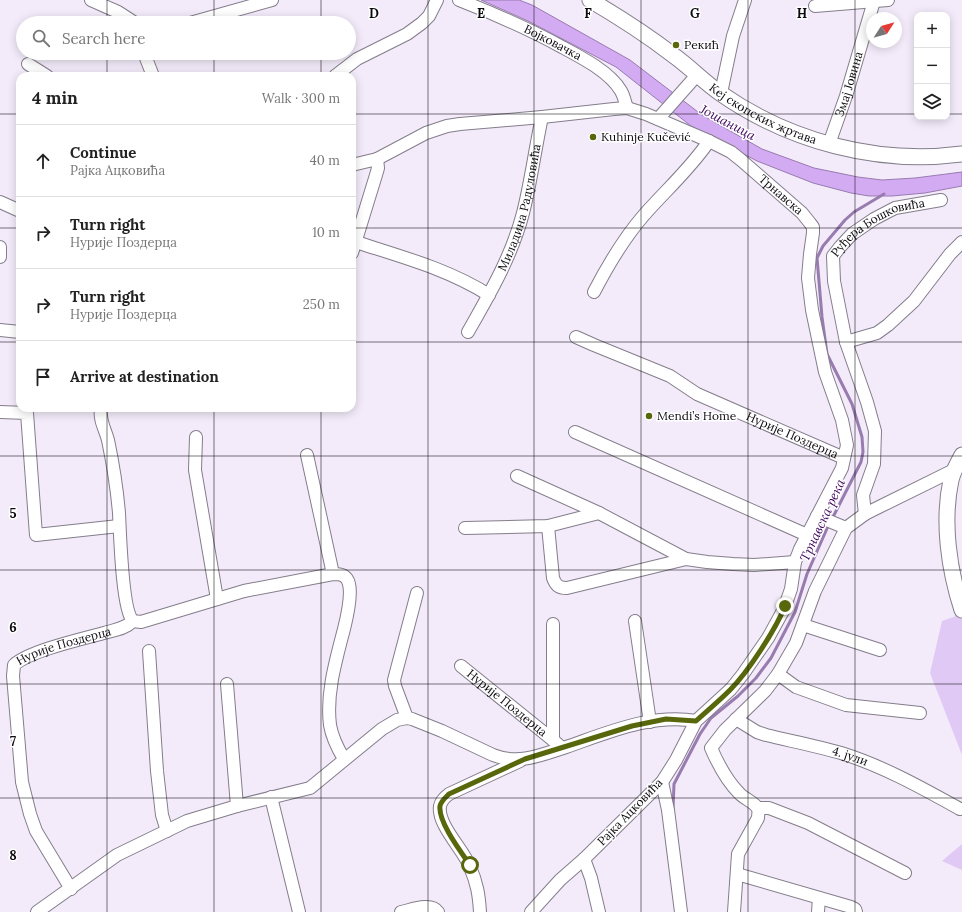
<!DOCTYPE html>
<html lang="en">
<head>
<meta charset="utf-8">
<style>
  :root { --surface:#fff; --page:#f2f2f2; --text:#222; --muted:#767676; --line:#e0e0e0 }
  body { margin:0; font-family:Lora,serif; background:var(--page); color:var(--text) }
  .controls { position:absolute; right:12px; top:12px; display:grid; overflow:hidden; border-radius:8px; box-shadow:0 2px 10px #0003 }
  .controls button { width:36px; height:36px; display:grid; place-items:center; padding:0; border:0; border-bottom:1px solid var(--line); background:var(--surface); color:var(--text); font:20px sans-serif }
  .compass { position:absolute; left:866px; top:12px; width:36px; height:36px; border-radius:50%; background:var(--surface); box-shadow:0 2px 10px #0003; rotate:54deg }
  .stop { position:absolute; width:12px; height:12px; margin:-9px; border:3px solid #58660c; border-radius:50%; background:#fff }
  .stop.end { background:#58660c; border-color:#fff; box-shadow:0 1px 4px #0008 }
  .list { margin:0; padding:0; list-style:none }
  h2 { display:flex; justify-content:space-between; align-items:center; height:52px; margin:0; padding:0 16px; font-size:17px }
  h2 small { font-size:13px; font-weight:400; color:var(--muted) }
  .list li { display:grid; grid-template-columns:26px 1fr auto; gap:12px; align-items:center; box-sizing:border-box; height:72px; padding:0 16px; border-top:1px solid var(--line) }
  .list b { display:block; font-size:15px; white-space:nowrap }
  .list p { margin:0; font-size:13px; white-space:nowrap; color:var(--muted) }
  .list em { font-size:13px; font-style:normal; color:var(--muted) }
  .icon { flex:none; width:22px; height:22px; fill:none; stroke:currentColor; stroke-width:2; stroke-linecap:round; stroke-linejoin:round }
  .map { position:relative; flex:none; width:962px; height:912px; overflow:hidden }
  .search { position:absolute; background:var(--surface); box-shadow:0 2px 10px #0003; left:16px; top:16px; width:340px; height:44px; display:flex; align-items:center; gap:10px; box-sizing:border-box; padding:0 14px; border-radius:22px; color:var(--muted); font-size:15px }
  .panel { position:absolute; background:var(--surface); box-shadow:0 2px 10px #0003; left:16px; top:72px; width:340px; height:340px; border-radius:12px }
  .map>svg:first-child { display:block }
  .green { fill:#e1c9f5 }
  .water { fill:#d3abf3; stroke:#987baf }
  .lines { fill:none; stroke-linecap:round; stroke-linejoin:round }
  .stream { stroke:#987baf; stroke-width:3 }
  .minor-casing { stroke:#847d8b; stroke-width:14 }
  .major-casing { stroke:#847d8b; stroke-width:17 }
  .minor { stroke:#fff; stroke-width:12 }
  .major { stroke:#fff; stroke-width:15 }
  .route { stroke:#58660c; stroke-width:5 }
  .grid { fill:none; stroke:#0e0b10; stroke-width:1; stroke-opacity:0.55 }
  .poi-dot { fill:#58660c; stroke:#fff; stroke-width:1.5 }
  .labels { text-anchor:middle; stroke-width:3; stroke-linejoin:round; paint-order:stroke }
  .street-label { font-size:12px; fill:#0e0b10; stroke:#fff }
  .poi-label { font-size:12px; fill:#0e0b10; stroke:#fff; text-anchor:start }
  .water-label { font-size:13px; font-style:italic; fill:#40075d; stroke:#fff }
  .grid-label { font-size:13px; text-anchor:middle; font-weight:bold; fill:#0e0b10; stroke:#fff; stroke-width:3; stroke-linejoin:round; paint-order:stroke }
</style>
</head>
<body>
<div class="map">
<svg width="962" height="912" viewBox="0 0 962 912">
  <rect width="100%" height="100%" fill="#f3ebfa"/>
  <g class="green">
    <path d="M962,614V755L930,673L942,621Z"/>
    <path d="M962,844V870L942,861Z"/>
  </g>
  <path class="water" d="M481,0H519L532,5L630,60L702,115L762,149L814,168L858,177L882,180L915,178L962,172V186L925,193L892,196H869L851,193L813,183L757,161L691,126L616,67L528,21Z"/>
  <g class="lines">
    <g class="stream">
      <path d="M832,519L861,462L863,452L862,437L852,404L827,354L822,317L817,258L823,246L845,220L854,212L884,194"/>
      <path d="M673,809L674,784L700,734L711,718L738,696L756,678L771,658L795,612L807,574L829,524"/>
    </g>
    <g class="minor-casing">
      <g id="minor">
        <path d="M91,0L118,12L135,23"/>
        <path id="s1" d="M459,0C495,14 529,29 562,47C581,57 610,72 621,91C624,96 625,102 627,108"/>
        <path d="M815,6L888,0"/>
        <path d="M190,23L272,0"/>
        <path d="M144,53L153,76"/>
        <path d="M28,64L47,76"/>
        <path d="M335,76L357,59L407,34L422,23L429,16L437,0"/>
        <path d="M721,93L733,36L745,0"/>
        <path d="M658,119L697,75"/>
        <path id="s2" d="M829,144L846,96L874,1"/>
        <path id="s3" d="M352,165L377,159L426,133L447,126L460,124L542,117L614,109L627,108L646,114L709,141L731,152L741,160L802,213L810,223L813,227V233L810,254L808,278L812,310L825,372L842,420L847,445L842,468L800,549L795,562L791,589L784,609L768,638L743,674L731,689L696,721L676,760L662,782L584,859L560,880L531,912"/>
        <path d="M0,202L20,211"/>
        <path d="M356,242C402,257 448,269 489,295"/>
        <path d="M0,247V257"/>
        <path d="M352,253L376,175L378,168L377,159"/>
        <path d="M594,292C608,265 624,238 644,215C666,190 691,168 709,141"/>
        <path d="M0,330L20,332"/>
        <path id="s4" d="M468,332C489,295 512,256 523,213C531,182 535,149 542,117"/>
        <path id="s5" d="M576,337L594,345L670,376L697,394L844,458"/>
        <path d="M846,342L877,333L888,325L914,301L950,254L962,242"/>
        <path d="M101,408C99,420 105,429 108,440C113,464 117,489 119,513C120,532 122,610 133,621L141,622L244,591L333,574C341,574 347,575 349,584C352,596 347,617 344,629C336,660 326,693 330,725C332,737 338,749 344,759"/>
        <path d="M0,412L27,413L36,535L119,526"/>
        <path d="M575,432L807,535"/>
        <path d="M196,437L195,470L217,599"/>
        <path d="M307,455L333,574"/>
        <path d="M517,476L599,513L686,559L707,562L733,564L754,565L795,562"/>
        <path id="s6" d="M865,514L863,495L874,464L875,431L867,402L846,342L834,281L833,256L840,247L852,234L874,219L895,208L941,200"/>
        <path d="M817,516L846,528"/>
        <path d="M548,526L553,578C556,586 559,588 567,588L686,559"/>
        <path d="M465,528L548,526L599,513"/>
        <path d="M635,621L650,722"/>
        <path d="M803,625L880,650"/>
        <path d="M149,651L157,771L162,815L167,831"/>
        <path id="s7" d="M461,666L553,740L562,748"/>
        <path d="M778,674L796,687L846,705L920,713"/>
        <path d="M227,684L237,806"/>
        <path d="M407,718L395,686L394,680L417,593"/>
        <path id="s8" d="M736,719L757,732L766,735C791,741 816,746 841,753C883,766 922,788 960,809"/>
        <path d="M553,740V624"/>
        <path d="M662,782L668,810L681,912"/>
        <path d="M271,797L299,912"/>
        <path d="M758,808H769L808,823L905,873"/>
        <path d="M584,859L591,878L599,912"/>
        <path d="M737,874L851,907L855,909L856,912"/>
        <path id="s9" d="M71,889L36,831L30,814L22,782L13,676L14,665C29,651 82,639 104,633C114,630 125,629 133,621"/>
        <path d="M37,912L117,855L187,821L237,806L310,788L382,729L397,720L407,718L412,719L442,731L493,755C519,765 541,755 566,747C607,733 652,713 696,721"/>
        <path d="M401,912C411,910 431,902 438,912"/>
        <path d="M480,912C479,895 477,883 470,867C464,850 437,825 440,806C441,801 445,797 449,794L520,761"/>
        <path d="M734,912L738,854L758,818C758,815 759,812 758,809C755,802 744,799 739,793C727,781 718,764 711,748L725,730L765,691L778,674L796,643L815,591L846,528L865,514L881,506L954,470"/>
        <path d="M818,912L819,898"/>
      </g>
    </g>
    <g class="major-casing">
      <g id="major">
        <path id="s10" d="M590,0C619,17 647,35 673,55C690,67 704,82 720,93C790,142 878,165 962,154"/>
        <path d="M962,455C958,463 953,471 951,480C942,522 949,570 962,610"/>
      </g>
    </g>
    <use href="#minor" class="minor"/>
    <use href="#major" class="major"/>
  </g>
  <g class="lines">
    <path class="route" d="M470,865C461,852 438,822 440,806C441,801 446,797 449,794L525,759L632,726L666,719L696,721C707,711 719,701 730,690C748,672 776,629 785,606"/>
  </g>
  <path class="grid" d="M107,0V23M214,0V23M321,0V23M428,0V912M534,0V912M641,0V912M748,0V912M855,0V912M107,53V76M214,53V76M321,53V76M0,114H20M352,114H917M947,114H962M0,228H20M352,228H962M0,342H20M352,342H962M107,408V912M214,408V912M321,408V912M0,456H962M0,570H962M0,684H962M0,798H962"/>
  <g class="poi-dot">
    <circle cx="676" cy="45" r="4"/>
    <circle cx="593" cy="137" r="4"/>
    <circle cx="649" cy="416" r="4"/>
  </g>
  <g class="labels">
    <g class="street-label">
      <text dy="4" stroke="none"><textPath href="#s1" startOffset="103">Војковачка</textPath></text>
      <text dy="4" stroke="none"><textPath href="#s2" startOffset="63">Змај Јовина</textPath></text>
      <text dy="4" stroke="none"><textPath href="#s10" startOffset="208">Кеј скопских жртава</textPath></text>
      <text dy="4" stroke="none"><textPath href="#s3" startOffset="463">Трнавска</textPath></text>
      <text dy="4" stroke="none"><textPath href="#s4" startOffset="136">Миладина Радуловића</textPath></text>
      <text dy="4" stroke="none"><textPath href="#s6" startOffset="321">Руђера Бошковића</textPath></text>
      <text dy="4" stroke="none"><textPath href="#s5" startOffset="238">Нурије Поздерца</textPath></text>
      <text dy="4" stroke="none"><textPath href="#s9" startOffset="290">Нурије Поздерца</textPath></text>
      <text dy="4" stroke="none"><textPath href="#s7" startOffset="59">Нурије Поздерца</textPath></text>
      <text dy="4" stroke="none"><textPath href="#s8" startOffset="121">4. јули</textPath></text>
      <text transform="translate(630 812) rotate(-46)" y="4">Рајка Ацковића</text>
    </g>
    <g class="poi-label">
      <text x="684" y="49">Рекић</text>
      <text x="601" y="141">Kuhinje Kučević</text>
      <text x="657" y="420">Mendi’s Home</text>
    </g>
    <g class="water-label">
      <text transform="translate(728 122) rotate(28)" y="5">Јошаница</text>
      <text transform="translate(822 520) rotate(-65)" y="5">Трнавска река</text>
    </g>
  </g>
  <g class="grid-label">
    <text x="374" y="18">D</text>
    <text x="481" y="18">E</text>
    <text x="588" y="18">F</text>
    <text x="695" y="18">G</text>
    <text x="802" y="18">H</text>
    <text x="13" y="518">5</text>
    <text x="13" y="632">6</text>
    <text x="13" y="746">7</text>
    <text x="13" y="860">8</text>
  </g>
</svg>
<div class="controls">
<button>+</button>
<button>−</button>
<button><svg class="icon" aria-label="layers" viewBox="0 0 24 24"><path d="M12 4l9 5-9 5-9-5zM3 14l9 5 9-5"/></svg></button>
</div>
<svg class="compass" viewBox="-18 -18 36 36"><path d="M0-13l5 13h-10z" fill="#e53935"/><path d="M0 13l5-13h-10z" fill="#767676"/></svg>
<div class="stop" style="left:470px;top:865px"></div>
<div class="stop end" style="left:785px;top:606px"></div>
<div class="search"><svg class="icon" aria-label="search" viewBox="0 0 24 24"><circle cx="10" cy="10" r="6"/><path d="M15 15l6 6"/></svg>Search here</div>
<section class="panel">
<h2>4 min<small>Walk · 300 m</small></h2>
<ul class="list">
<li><svg class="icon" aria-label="ahead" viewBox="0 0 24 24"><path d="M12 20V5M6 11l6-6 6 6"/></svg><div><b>Continue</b><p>Рајка Ацковића</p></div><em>40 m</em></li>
<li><svg class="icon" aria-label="right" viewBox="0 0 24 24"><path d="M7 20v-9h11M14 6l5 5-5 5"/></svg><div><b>Turn right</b><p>Нурије Поздерца</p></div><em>10 m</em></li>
<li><svg class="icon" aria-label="right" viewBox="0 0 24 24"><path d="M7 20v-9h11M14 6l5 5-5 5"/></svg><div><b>Turn right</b><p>Нурије Поздерца</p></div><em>250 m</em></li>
<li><svg class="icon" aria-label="arrive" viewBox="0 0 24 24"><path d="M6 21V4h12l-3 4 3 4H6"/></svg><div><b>Arrive at destination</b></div></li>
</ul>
</section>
</div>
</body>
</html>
